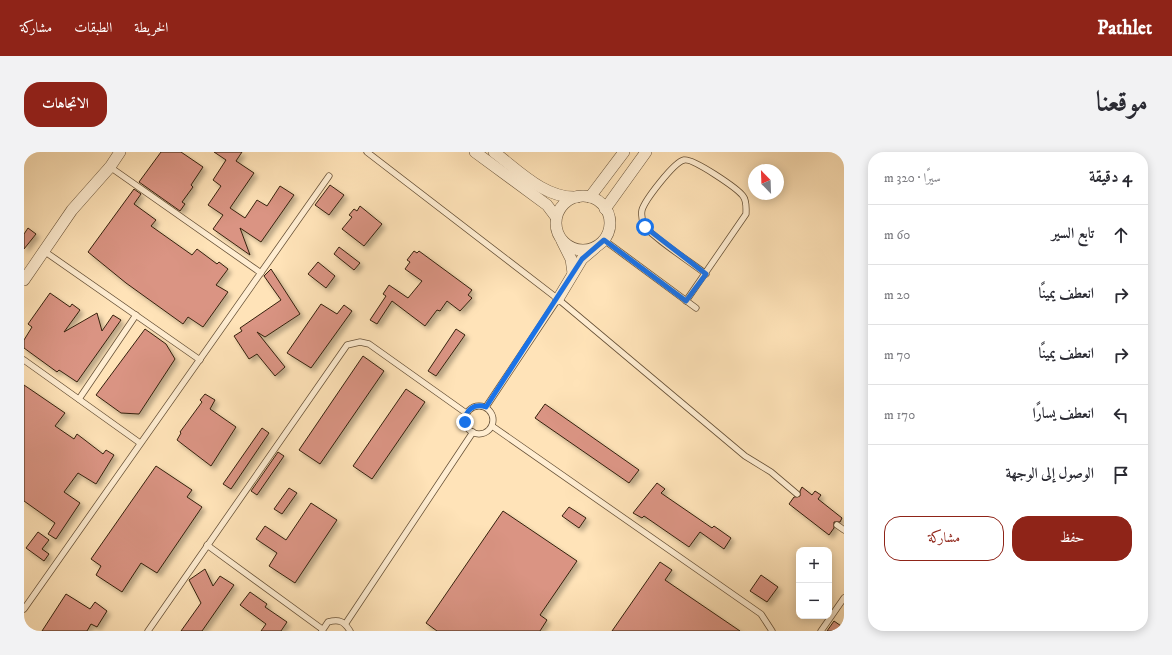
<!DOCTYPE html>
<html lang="ar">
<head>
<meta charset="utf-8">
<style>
  :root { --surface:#fff; --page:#f2f2f3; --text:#2b2b33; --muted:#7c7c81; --line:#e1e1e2; --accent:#8f2418 }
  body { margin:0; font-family:"IM FELL DW Pica",Amiri,serif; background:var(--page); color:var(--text); direction:rtl }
  .controls { position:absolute; right:12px; bottom:12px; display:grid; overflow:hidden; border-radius:8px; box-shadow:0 2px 10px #0003 }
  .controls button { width:36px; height:36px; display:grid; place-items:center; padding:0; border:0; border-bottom:1px solid var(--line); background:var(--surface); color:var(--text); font:20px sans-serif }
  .compass { position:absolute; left:724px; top:12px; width:36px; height:36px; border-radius:50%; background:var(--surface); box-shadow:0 2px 10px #0003; rotate:337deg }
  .stop { position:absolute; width:12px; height:12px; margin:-9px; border:3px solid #1a73e8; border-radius:50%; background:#fff }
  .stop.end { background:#1a73e8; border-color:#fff; box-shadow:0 1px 4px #0008 }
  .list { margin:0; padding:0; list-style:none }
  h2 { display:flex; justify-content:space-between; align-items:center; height:52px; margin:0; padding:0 16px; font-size:17px }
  h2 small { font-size:13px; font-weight:400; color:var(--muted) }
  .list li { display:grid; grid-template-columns:26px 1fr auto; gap:12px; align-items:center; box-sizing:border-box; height:60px; padding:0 16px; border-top:1px solid var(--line) }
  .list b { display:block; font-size:15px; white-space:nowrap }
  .list em { font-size:13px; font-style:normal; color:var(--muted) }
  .actions { display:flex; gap:8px; padding:12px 16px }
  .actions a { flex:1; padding:9px 0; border:1px solid var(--accent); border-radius:16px; text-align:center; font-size:14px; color:var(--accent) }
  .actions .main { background:var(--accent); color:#fff }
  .icon { flex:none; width:22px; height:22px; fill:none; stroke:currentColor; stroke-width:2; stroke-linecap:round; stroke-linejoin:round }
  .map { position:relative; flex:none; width:820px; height:479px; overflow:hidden; direction:ltr; border-radius:16px }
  header { display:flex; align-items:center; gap:24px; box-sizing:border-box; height:56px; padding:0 20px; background:var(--accent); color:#fff }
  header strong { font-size:19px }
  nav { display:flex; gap:22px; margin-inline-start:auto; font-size:14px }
  .intro { display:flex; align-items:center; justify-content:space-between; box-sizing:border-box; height:96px; padding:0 24px }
  h1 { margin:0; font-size:28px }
  .button { padding:10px 18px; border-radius:16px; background:var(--accent); color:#fff; font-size:14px; font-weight:700 }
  main { display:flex; gap:24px; padding:0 24px }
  aside { flex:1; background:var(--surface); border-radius:16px; box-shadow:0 2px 10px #0003 }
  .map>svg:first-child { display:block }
  .building { fill:#da9483; stroke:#35210d; filter:url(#shadow) }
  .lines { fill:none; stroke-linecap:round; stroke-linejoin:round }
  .service-casing { stroke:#685238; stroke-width:7 }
  .minor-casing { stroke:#685238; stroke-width:12 }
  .service { stroke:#ffedd1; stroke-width:5.5 }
  .minor { stroke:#ffedd1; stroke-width:11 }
  .route { stroke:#1a73e8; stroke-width:5 }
</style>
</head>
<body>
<header>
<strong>Pathlet</strong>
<nav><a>الخريطة</a><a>الطبقات</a><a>مشاركة</a></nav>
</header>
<div class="intro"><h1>موقعنا</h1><a class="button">الاتجاهات</a></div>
<main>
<aside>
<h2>4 دقيقة<small>سيرًا · 320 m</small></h2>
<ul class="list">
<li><svg class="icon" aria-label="ahead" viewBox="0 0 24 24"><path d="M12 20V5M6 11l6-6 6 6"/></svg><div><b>تابع السير</b></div><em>60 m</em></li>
<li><svg class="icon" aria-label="right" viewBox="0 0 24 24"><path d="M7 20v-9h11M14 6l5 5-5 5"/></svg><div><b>انعطف يمينًا</b></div><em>20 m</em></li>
<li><svg class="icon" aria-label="right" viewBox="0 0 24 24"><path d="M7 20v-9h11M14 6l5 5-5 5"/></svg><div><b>انعطف يمينًا</b></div><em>70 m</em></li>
<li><svg class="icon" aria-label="left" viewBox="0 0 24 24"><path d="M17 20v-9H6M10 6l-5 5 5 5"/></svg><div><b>انعطف يسارًا</b></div><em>170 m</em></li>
<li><svg class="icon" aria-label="arrive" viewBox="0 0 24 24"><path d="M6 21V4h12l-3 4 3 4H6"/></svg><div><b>الوصول إلى الوجهة</b></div></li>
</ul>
<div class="actions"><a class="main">حفظ</a><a>مشاركة</a></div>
</aside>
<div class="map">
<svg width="820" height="479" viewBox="0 0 820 479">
  <defs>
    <filter id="shadow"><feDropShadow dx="3.5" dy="3.5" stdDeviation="2" flood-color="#0004"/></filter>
  </defs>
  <rect width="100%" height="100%" fill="#ffe3b8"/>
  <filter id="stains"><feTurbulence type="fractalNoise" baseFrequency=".005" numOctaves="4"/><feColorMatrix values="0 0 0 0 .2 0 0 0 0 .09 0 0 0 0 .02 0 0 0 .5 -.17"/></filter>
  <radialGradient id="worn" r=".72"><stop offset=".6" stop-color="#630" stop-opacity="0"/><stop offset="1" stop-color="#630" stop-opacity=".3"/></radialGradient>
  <g class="building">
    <path d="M137,0H157L179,15L167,33L169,35L158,50L161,52L156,59L115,30Z"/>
    <path d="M190,0H218L212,9L230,21L206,56L221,66L233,48L243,54L256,34L270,43L237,90L216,76L226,103L189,77L199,63L184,53L197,34L189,28L202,8Z"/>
    <path d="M306,33L320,43L305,63L291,53Z"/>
    <path d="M110,37L117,42L110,52L132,68L127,74L168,103L173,97L193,112L195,110L204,117L192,133L204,140L179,175L164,165L159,172L102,131L64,100Z"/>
    <path d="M336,54L358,72L340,94L318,77L328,65L325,63L330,57L333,59Z"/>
    <path d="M4,76L12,82L0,97V82Z"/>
    <path d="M315,95L336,111L330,118L310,102Z"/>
    <path d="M390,99L393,101L395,99L448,138L444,143L448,146L436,159L423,149L416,159L413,158L401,174L368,149L353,172L346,168L362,144L359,142L365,133L384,146L398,129L381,117L386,110L383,108Z"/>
    <path d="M294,110L311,124L302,136L284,122Z"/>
    <path d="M247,117L276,162L241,185L233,180L261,215L251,224L233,202L225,207L210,184L218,179L216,176L257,148L240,124Z"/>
    <path d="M26,141L46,155L48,152L56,158L40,180L73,161L78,179L89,163L97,168L53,230L35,218L33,220L0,196V188L8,175L4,172Z"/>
    <path d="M297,152L313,162L320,153L328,159L287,216L263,201Z"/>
    <path d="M121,177L142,192L151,207L115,262L97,261L72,243Z"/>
    <path d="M432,177L441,183L412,224L404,219Z"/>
    <path d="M339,204L360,219L296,312L275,298Z"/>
    <path d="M0,233L41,261L31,274L50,287L53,282L79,302L82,298L90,303L72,332L54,321L40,340L56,351L32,387L24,382L31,371L0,349Z"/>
    <path d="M382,237L401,250L348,327L329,314Z"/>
    <path d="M181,242L191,248L186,257L212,275L187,314L153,288L157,281L156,280L178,250L176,248Z"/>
    <path d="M521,252L615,318L605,331L511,266Z"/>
    <path d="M238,276L245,281L207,337L199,332Z"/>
    <path d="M254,300L260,304L233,343L227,339Z"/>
    <path d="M132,314L168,338L163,345L178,355L133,421L117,411L98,440L72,423L77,414L67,407Z"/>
    <path d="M633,331L641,337L637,341L688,376L690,374L707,386L700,397L676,380L665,395L620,364L618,366L609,361Z"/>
    <path d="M778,335L788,343L791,339L797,343L794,347L818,366L816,370H810V376L805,383L765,352L770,345L776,344V339Z"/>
    <path d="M265,336L273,341L258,362L250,357Z"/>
    <path d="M287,351L313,368L271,431L245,414L253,401L232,387L241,374L262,388Z"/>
    <path d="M545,355L562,366L555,376L538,364Z"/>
    <path d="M479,359L553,409L516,463L523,468L516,479H413L402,471Z"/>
    <path d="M14,380L25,388L18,397L25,402L20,409L2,396Z"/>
    <path d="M636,410L648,418L641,428L716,479H588Z"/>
    <path d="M181,417L189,434L196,424L210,433L178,479H157L177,451L165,428Z"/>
    <path d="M737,423L754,435L743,450L726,439Z"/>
    <path d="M226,440L243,452L241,455L263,470L257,479H237L242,472L216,453Z"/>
    <path d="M42,442L66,457L71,450L83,459L73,475L67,472L63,479H18Z"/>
    <path d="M810,469L820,476V479H803Z"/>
  </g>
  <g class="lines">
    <g class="service-casing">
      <g id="service">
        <path d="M343,0L534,147L721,304L747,320L773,342"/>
        <path d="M86,15L237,121"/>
        <path d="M580,88L672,156"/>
        <path d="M20,99L176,208"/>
        <path d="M662,149L722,62C722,56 723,49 719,44C713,36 669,6 660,8C650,10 621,48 618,58C617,63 618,68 620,73C625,83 671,113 682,122"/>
        <path d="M0,208L116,291"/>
        <path d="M55,247L112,163"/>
        <circle cx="455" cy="268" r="14"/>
        <path d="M462,255L534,147"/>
        <path d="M468,274L737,462L748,479"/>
        <path d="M813,373L820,378"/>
        <path d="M183,393L298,477"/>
        <path d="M0,457L305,24"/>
        <path d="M322,471L449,280"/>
        <path d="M124,479L323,193L336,190L345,192L442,261"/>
        <path d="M298,479L304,470C315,467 320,469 326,479"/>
        <path d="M797,479L820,446"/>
      </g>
    </g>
    <g class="minor-casing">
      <g id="minor">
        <path d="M451,0L523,53L532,65"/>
        <path d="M470,0C494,18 521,47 553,45"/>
        <circle cx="559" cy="71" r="27"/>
        <path d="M566,45L600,0"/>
        <path d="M581,57L622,0"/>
        <path d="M538,89L547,107L549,121"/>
        <path d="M0,128L48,58L86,15L96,0"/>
        <path d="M534,147L558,107L571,96"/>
      </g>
    </g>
    <use href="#service" class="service"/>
    <use href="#minor" class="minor"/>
  </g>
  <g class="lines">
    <path class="route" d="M441,270C441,258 450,251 462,255L558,107L580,88L662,149L682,122L621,75"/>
  </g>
  <rect width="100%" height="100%" filter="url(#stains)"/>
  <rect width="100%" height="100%" fill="url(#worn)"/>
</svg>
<div class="controls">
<button>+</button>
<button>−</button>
</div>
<svg class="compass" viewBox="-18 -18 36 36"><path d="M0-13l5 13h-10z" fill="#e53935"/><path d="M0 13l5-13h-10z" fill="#7c7c81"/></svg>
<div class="stop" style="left:621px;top:75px"></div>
<div class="stop end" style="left:441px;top:270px"></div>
</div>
</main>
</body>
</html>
